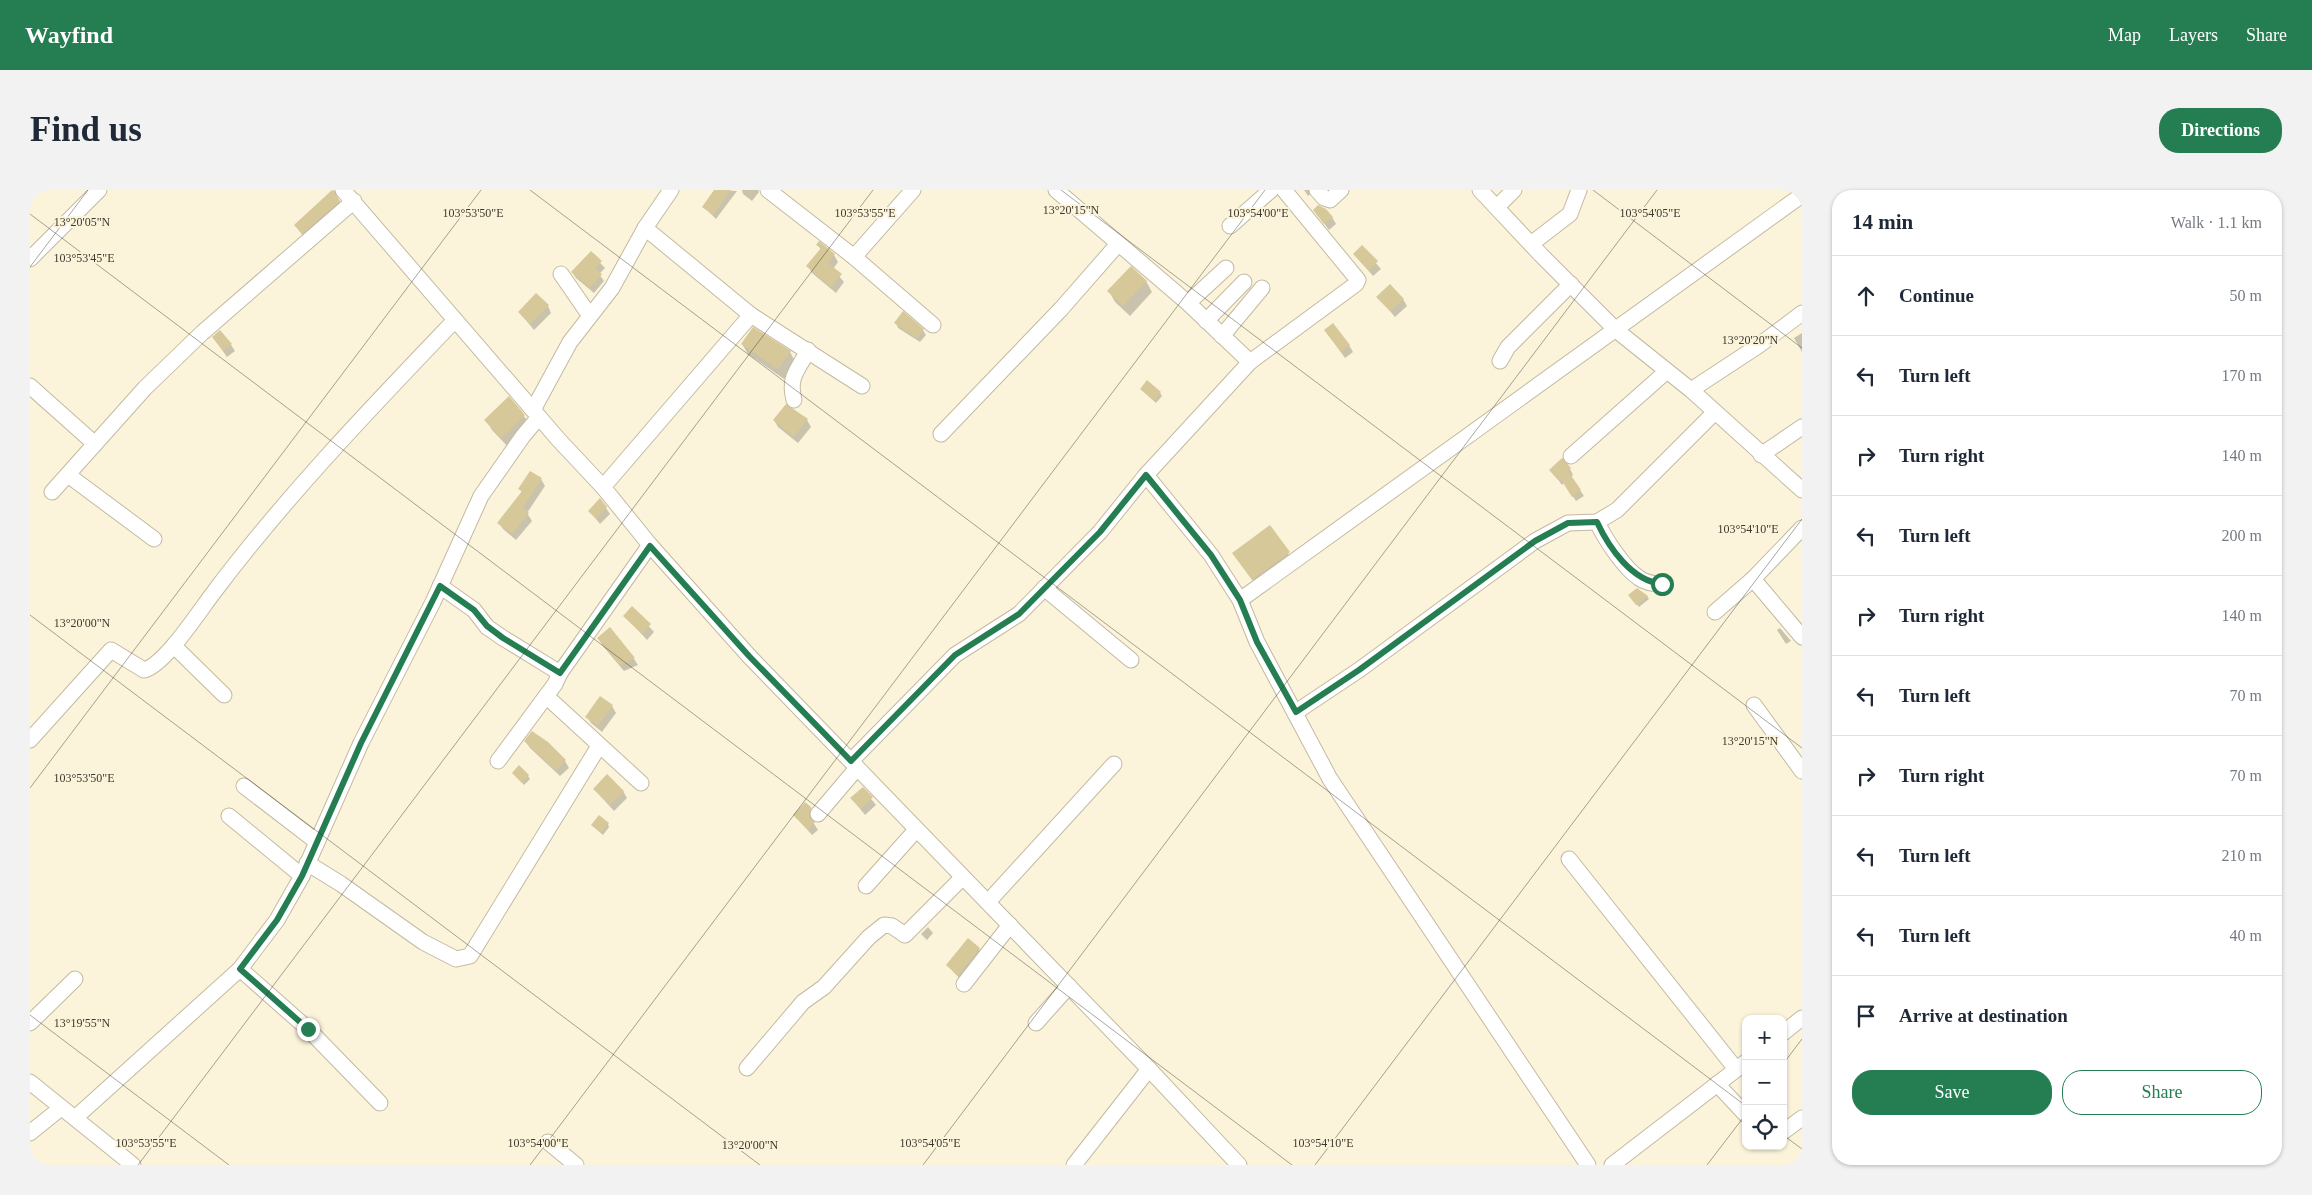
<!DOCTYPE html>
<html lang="en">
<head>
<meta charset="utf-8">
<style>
  :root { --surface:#fff; --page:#f2f2f3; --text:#1f2937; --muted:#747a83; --line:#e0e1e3; --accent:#257e52 }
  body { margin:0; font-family:Georgia,serif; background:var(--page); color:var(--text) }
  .controls { position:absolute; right:15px; bottom:15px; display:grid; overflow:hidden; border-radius:10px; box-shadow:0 1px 4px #0004 }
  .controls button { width:45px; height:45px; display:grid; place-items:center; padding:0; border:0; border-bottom:1px solid var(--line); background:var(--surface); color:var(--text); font:25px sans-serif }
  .stop { position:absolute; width:15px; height:15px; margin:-11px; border:4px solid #257e52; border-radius:50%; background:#fff }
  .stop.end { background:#257e52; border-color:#fff; box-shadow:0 1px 5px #0008 }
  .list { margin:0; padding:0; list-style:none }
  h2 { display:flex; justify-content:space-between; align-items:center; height:65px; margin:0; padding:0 20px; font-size:21px }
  h2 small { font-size:16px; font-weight:400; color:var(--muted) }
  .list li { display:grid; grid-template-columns:32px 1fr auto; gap:15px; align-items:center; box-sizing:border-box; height:80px; padding:0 20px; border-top:1px solid var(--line) }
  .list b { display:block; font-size:19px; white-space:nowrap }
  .list em { font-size:16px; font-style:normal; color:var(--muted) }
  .actions { display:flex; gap:10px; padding:15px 20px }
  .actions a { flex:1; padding:11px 0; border:1px solid var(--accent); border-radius:20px; text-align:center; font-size:18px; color:var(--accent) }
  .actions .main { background:var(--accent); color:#fff }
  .icon { flex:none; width:28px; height:28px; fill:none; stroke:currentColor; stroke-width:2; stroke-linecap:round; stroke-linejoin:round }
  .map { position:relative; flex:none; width:1772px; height:975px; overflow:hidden; border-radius:20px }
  header { display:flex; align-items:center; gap:30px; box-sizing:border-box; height:70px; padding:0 25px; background:var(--accent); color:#fff }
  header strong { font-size:24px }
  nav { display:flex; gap:28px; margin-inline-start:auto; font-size:18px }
  .intro { display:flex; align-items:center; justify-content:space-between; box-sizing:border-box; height:120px; padding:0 30px }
  h1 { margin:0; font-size:35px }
  .button { padding:12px 22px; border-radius:20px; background:var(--accent); color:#fff; font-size:18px; font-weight:700 }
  main { display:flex; gap:30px; padding:0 30px }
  aside { flex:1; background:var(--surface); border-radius:20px; box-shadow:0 1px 4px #0004 }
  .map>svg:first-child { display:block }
  .shadow { fill:#0003 }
  .building { fill:#d6c899 }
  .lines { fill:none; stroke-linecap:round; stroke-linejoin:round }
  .minor-casing { stroke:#c2baa1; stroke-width:17 }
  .minor { stroke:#fff; stroke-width:15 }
  .route { stroke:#257e52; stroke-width:6 }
  .ticks { fill:none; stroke:#3c392e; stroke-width:1; stroke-opacity:0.45 }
  .ticks-label { font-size:12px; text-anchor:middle; fill:#3c392e; stroke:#fcf4da; stroke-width:4; stroke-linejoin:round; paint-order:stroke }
</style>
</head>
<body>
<header>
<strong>Wayfind</strong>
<nav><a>Map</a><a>Layers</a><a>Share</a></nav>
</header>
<div class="intro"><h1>Find us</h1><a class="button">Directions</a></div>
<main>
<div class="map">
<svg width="1772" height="975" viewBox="0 0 1772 975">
  <rect width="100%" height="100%" fill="#fcf4da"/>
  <g class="shadow">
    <path d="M304,0L313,18L276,50L266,36Z"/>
    <path d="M684,0L707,1L686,29L674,17L685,2Z"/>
    <path d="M712,0H728L729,2L722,11L713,4Z"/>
    <path d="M1274,0H1285L1278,6Z"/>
    <path d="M1284,20L1302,27L1306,34L1299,40Z"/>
    <path d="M788,55L804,65L808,72L803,79L814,92L806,103L782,83L778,76L791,60Z"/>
    <path d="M1332,57L1351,79L1343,86L1324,64Z"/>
    <path d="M561,63L575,78L569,84L574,91L564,103L546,88L542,82Z"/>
    <path d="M1116,91L1122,102L1100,126L1085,112L1079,101Z"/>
    <path d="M1348,107L1373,109L1377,116L1365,127Z"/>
    <path d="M518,116L521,123L504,140L489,122Z"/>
    <path d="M866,133L893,140L896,145L890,152L868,138Z"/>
    <path d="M1295,140L1319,155L1323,162L1315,168Z"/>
    <path d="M1772,143V162L1764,148Z"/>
    <path d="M183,147L201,155L205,161L197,167Z"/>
    <path d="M712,154L760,162L766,173L754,189L718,164Z"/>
    <path d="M1111,199L1130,203L1132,206L1126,213Z"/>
    <path d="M494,226L500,236L478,257L462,240L456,230Z"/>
    <path d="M744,230H777L781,237L768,253L748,237Z"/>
    <path d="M1532,270L1540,279L1543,285L1541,287L1554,306L1546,311L1534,293L1532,295L1521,280Z"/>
    <path d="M511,289L515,296L497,323L502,331L486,350L473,339L469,333L492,303L490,299Z"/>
    <path d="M576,318L580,324L570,334L560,321Z"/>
    <path d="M1239,336L1265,373L1229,399L1204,363Z"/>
    <path d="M1617,406L1619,409L1609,417L1601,408Z"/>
    <path d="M602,418L624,442L617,450L595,426Z"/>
    <path d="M1750,438L1761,451L1756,454L1747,440Z"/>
    <path d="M580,439L604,469L608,475L594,481L572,455L569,448Z"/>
    <path d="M582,516L586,523L572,542L561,533L557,527Z"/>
    <path d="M496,552L535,571L539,578L530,586L500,558Z"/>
    <path d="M483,583L498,586L500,589L494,595Z"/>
    <path d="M564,599L593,601L597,608L584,621Z"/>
    <path d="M833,599L846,615L835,625L822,609Z"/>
    <path d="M780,618L785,625L783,632L788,640L782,645L764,625Z"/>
    <path d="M578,634L579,637L573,645L562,635Z"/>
    <path d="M898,737L903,743L897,750L891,744Z"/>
    <path d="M949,759L953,766L933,792L917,775Z"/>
  </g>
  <g class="building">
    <path d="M302,0L310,11L272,44L264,35Z"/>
    <path d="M684,0H701L683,25L672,17Z"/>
    <path d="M1288,15L1296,19L1303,27L1294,34L1283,20Z"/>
    <path d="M789,51L805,64L798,73L812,84L801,97L776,76L791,58L786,55Z"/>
    <path d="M1332,55L1348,71L1339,81L1323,64Z"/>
    <path d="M561,61L572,71L565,79L572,84L560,98L541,82Z"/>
    <path d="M1101,76L1117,91L1093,116L1077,101Z"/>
    <path d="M1360,94L1374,109L1360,121L1346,107Z"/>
    <path d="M506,103L519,115L500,134L488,122Z"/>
    <path d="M873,121L894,139L887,148L864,133Z"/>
    <path d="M1303,133L1320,155L1311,162L1294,140Z"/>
    <path d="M723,137L761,161L748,179L711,154Z"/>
    <path d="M190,140L202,154L193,161L182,147Z"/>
    <path d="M1117,190L1131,202L1124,211L1110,199Z"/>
    <path d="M479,206L495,225L471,248L454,230Z"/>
    <path d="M756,214L778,229L764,247L743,230Z"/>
    <path d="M1532,268L1541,278L1538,281L1551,300L1542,307L1530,288L1528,290L1519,280Z"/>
    <path d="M500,281L512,288L493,318L499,323L482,344L467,333L492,301L488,299Z"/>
    <path d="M570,308L577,317L566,329L558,321Z"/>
    <path d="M1240,335L1260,362L1222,390L1202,363Z"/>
    <path d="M1607,398L1618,406L1606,415L1598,405Z"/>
    <path d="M602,416L621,434L612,444L593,426Z"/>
    <path d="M580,437L605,468L590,475L567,448Z"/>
    <path d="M570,506L583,515L568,536L555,527Z"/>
    <path d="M502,541L518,552L536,570L526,581L494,551Z"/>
    <path d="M489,575L499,585L492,593L482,583Z"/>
    <path d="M577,584L594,601L580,615L563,599Z"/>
    <path d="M833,597L843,607L831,619L820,608Z"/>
    <path d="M775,612L781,617L779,627L785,632L778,640L763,625Z"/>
    <path d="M569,625L579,633L571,643L561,635Z"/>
    <path d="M938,748L950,758L928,786L916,775Z"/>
  </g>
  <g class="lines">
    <g class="minor-casing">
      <g id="minor">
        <path d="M313,0L528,249L573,297L620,355L719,466L1119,879L1209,975"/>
        <path d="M738,0L824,67L903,135"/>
        <path d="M1026,0L1158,113L1220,172"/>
        <path d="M1287,0L1294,8L1300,10L1311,0"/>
        <path d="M1450,0L1511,65L1586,140L1661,200L1772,300"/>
        <path d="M1467,17L1484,0"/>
        <path d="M1200,36L1241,0"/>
        <path d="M615,38L721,125L832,196"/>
        <path d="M1501,54L1540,24L1549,0"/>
        <path d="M824,67L883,0"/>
        <path d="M0,69L69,0"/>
        <path d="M531,84L560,126"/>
        <path d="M1158,113L1196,78"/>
        <path d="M1176,131L1214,92"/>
        <path d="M1192,146L1232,98"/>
        <path d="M1470,171L1478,157L1541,94"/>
        <path d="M0,196L65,254"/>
        <path d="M1661,200L1728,156L1772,123"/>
        <path d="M764,210C758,186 768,181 778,160"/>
        <path d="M503,220L540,152L582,98L615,38L641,0"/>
        <path d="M911,244L1031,119L1088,54"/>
        <path d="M1731,265L1772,237"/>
        <path d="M1541,266L1637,181"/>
        <path d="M38,285L124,349"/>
        <path d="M1116,285L1181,365L1210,410L1227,452L1300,589L1558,975"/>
        <path d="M573,297L721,125"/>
        <path d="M22,302L115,198L172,143L324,11"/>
        <path d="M1567,332C1575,349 1594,378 1609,388C1616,393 1624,394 1632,394"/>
        <path d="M1723,389L1772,447"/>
        <path d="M410,396L444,420L457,437L473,448L530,483"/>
        <path d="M1014,398L1101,470"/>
        <path d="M1210,410L1772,5"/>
        <path d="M1685,422L1723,389L1772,338"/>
        <path d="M144,456L194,505"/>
        <path d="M516,506L611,593"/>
        <path d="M1724,515L1772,581"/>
        <path d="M1266,522L1329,480L1505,351L1538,333L1567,332L1587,320L1685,222"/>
        <path d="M0,550L81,460L114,480C135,475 170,420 184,402C257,305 341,218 425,130"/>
        <path d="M468,571L525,494L530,483L620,355"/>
        <path d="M821,571L925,465L989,424L1070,342L1116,285L1220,172L1326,94L1328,90L1254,0"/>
        <path d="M214,596L287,652"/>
        <path d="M788,624L827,578"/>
        <path d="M199,626L272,686"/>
        <path d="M1539,669L1706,879"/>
        <path d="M277,673L311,694L393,752L426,769L440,766L569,556"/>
        <path d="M836,696L886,640"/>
        <path d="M958,712L1084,574"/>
        <path d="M210,779L278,839L350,913"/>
        <path d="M934,794L980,735"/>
        <path d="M0,833L45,789"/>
        <path d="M1006,833L1039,796"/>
        <path d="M1753,843L1772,828"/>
        <path d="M717,878L773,812L794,797L839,747L854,735L862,736L875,745L932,688"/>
        <path d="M0,892L103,975"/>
        <path d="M1687,894L1716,925"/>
        <path d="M45,928L210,779L247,730L272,686L331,553L403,412L451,306L493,246L509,227"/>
        <path d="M1753,942L1772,928"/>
        <path d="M0,943L31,918"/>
        <path d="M518,952L546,975"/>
        <path d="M1044,975L1119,879"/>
        <path d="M1582,975L1716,872"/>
      </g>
    </g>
    <use href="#minor" class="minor"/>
  </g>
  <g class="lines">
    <path class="route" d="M278,839L210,779L247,730L272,686L331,553L410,396L444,420L457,436L473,448L530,483L620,356L719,466L821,571L925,465L989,424L1070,342L1116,285L1181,365L1210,410L1227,452L1266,522L1329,480L1505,351L1538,333L1567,332C1579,358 1602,391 1632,394"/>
  </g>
  <path class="ticks" d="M500,0L1716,916M1031,0L1772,558M1563,0L1772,158M0,24L1262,975M0,77L58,0M0,425L730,975M0,598L451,0M0,825L199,975M1753,874L1772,849M1753,945L1772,959M108,975L843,0M500,975L1235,0M893,975L1627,0M1285,975L1772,329M1677,975L1716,924"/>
  <g class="ticks-label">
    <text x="1041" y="24">13°20'15"N</text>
    <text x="443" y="27">103°53'50"E</text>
    <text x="835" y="27">103°53'55"E</text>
    <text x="1228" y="27">103°54'00"E</text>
    <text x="1620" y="27">103°54'05"E</text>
    <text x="52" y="36">13°20'05"N</text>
    <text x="54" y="72">103°53'45"E</text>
    <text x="1720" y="154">13°20'20"N</text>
    <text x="1718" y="343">103°54'10"E</text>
    <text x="52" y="437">13°20'00"N</text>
    <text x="1720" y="555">13°20'15"N</text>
    <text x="54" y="592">103°53'50"E</text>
    <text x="52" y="837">13°19'55"N</text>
    <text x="116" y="957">103°53'55"E</text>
    <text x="508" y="957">103°54'00"E</text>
    <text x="900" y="957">103°54'05"E</text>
    <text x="1293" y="957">103°54'10"E</text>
    <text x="720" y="959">13°20'00"N</text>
  </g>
</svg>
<div class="controls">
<button>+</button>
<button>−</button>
<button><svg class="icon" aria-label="locate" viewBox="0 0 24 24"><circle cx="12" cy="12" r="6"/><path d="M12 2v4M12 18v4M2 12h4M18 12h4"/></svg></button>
</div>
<div class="stop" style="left:1632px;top:394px"></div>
<div class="stop end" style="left:278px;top:839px"></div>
</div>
<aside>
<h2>14 min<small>Walk · 1.1 km</small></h2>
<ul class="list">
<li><svg class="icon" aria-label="ahead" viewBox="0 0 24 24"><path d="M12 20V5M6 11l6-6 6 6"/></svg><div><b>Continue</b></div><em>50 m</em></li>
<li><svg class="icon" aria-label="left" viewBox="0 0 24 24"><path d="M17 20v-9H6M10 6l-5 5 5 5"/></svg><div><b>Turn left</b></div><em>170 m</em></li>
<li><svg class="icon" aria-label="right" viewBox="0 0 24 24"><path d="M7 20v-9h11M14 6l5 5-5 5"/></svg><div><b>Turn right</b></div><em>140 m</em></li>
<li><svg class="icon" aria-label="left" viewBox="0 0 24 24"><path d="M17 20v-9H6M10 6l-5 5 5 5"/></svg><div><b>Turn left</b></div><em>200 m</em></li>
<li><svg class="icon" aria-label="right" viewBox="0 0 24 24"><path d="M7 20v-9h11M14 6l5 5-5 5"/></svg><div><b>Turn right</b></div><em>140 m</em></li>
<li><svg class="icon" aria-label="left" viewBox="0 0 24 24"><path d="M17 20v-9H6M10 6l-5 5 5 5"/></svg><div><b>Turn left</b></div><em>70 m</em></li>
<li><svg class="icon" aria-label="right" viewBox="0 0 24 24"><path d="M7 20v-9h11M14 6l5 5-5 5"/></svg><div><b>Turn right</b></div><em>70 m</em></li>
<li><svg class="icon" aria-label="left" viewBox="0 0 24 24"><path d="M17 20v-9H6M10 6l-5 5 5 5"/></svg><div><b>Turn left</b></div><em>210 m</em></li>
<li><svg class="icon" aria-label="left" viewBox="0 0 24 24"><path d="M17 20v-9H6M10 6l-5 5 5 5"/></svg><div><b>Turn left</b></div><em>40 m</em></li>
<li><svg class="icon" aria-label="arrive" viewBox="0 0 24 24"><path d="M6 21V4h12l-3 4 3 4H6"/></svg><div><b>Arrive at destination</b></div></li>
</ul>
<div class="actions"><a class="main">Save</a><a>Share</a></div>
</aside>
</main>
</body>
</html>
